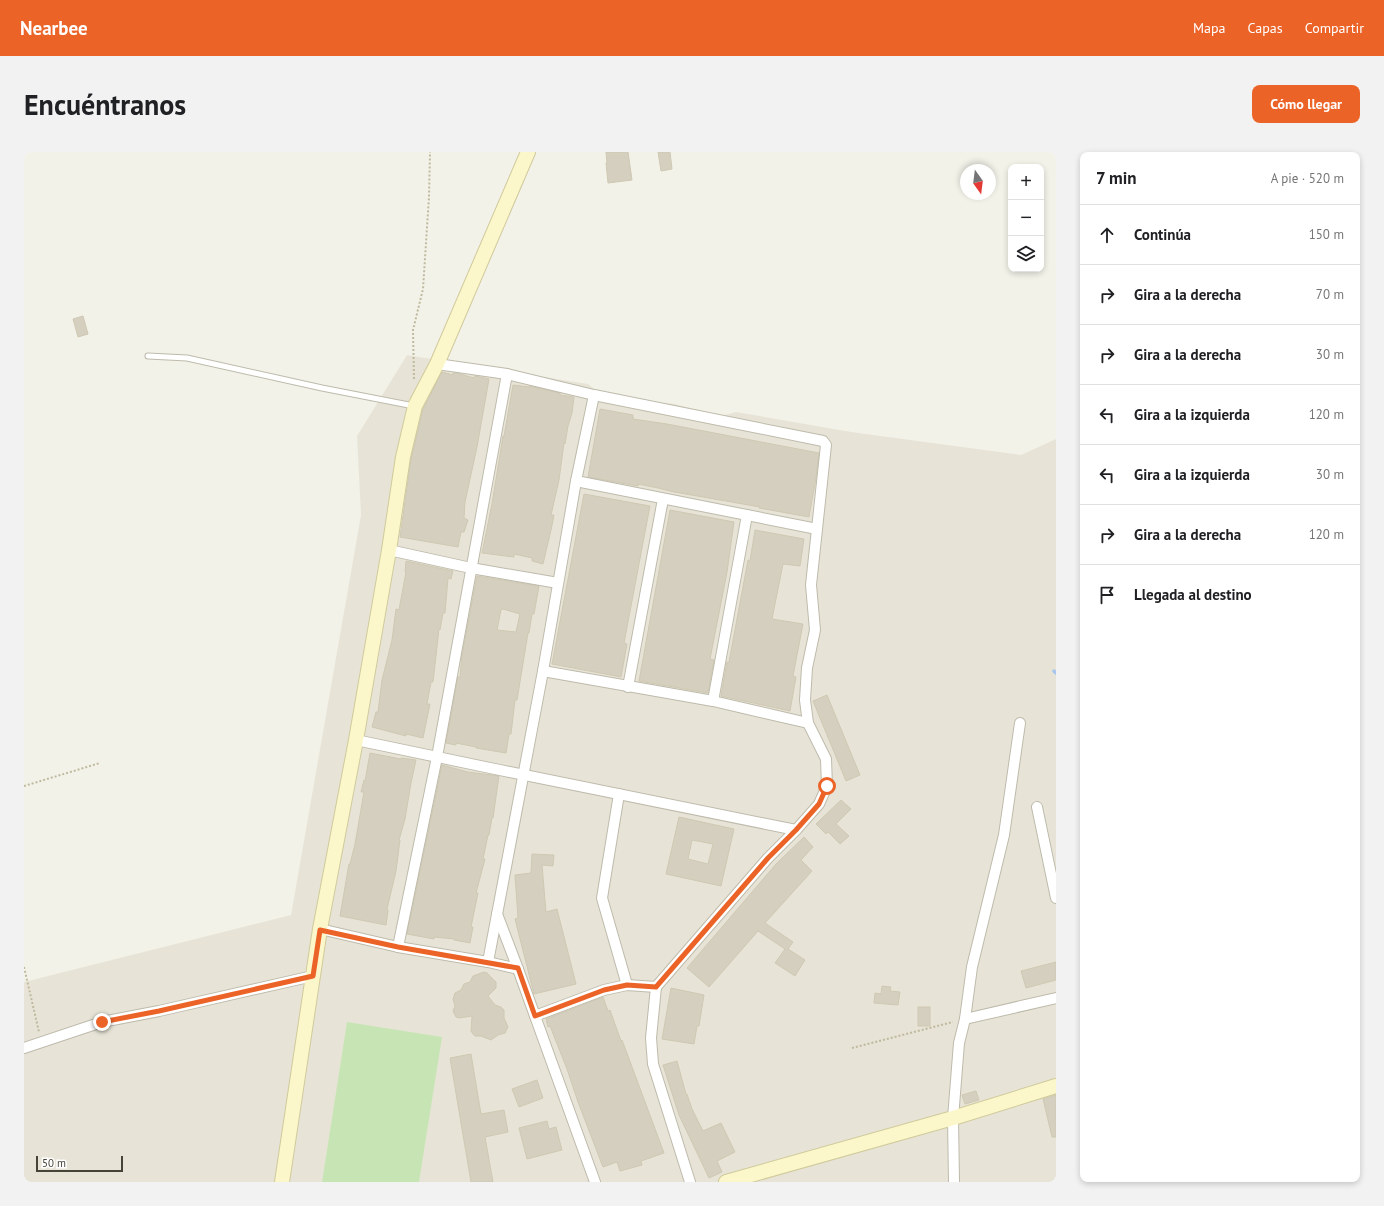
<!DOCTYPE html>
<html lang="es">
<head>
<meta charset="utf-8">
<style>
  :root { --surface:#fff; --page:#f2f2f2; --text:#202124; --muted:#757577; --line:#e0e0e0; --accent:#ec6327 }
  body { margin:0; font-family:"PT Sans",sans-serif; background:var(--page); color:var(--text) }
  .controls { position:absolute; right:12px; top:12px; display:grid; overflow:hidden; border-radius:8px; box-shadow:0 2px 6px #0003 }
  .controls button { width:36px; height:36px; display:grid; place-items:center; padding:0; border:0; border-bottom:1px solid var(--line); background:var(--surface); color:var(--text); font:20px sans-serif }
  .compass { position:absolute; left:936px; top:12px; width:36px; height:36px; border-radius:50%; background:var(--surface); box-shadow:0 2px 6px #0003; rotate:166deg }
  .scale { position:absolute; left:12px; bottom:10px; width:87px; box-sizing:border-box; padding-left:4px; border:2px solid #464338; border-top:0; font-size:11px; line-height:14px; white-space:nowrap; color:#464338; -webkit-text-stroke:3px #fff; paint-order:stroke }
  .stop { position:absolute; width:12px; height:12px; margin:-9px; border:3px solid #ec6327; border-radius:50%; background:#fff }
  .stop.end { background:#ec6327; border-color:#fff; box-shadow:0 1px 4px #0008 }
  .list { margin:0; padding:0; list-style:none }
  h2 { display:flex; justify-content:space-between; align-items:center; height:52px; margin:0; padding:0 16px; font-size:17px }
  h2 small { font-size:13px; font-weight:400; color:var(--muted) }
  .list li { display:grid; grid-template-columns:26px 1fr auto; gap:12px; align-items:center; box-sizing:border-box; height:60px; padding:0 16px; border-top:1px solid var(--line) }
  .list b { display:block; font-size:15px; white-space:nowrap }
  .list em { font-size:13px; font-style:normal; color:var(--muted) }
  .icon { flex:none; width:22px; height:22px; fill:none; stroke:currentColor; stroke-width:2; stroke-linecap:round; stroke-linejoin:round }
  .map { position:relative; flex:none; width:1032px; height:1030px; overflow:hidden; border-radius:8px }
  header { display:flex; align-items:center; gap:24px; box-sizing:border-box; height:56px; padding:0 20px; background:var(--accent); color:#fff }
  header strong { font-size:19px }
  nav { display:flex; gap:22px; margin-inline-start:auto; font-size:14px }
  .intro { display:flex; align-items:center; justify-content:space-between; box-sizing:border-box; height:96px; padding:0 24px }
  h1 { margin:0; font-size:28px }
  .button { padding:10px 18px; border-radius:8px; background:var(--accent); color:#fff; font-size:14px; font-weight:700 }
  main { display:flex; gap:24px; padding:0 24px }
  aside { flex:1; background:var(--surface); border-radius:8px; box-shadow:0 2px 6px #0003 }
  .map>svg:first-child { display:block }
  .residential { fill:#e7e4d7 }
  .green { fill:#c7e5b4 }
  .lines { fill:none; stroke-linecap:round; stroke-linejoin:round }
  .stream { stroke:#a9c6ec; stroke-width:3.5 }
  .building { fill:#d4cfbf; stroke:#cfc8b2; fill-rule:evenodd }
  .lane-casing { stroke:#bebbac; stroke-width:7 }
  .street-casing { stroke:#bebbac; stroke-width:12 }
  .secondary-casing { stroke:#d0ca9b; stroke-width:16 }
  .path { stroke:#bfb99e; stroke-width:2; stroke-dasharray:2 2; stroke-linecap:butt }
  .lane { stroke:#fff; stroke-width:5 }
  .street { stroke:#fff; stroke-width:10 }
  .secondary { stroke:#fbf7cb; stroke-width:14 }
  .route { stroke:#ec6327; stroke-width:5 }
</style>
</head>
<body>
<header>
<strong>Nearbee</strong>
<nav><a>Mapa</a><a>Capas</a><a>Compartir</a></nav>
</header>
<div class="intro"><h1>Encuéntranos</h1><a class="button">Cómo llegar</a></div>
<main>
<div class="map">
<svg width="1032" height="1030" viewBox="0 0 1032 1030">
  <rect width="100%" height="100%" fill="#f3f2e9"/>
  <path class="residential" d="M383,203L564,232L579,244L651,252L697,264L712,260L827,280L997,303L1032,287V1030H0V830L267,763L337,363L333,284Z"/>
  <path class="green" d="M323,870L418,885L395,1030H298Z"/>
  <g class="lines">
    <path class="stream" d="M1030,519L1032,521"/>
  </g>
  <g class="building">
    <path d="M582,0H604L608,28L584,31L582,11H583Z"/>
    <path d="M634,0H646L648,17L637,19Z"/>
    <path d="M59,164L64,182L54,185L49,167Z"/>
    <path d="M418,220L429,223V221H432L450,226L451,224L465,227L453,295L441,350L440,366L444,368L440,380H437L434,395L376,385L387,307L399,257Z"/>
    <path d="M489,233L505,235V234L536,241V243L550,245L548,261L544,274L541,292L540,291L535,328L527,363H530L527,378L519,412L508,409V406L490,402V405L458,401L468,352L479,284H480Z"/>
    <path d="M576,257L609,263V267L643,272L795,301L792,326L785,365L735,356L736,355L719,352L650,340L634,336L614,332V334L564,325Z"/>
    <path d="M560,342L626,354L600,491L603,492L597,525L528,512Z"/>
    <path d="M646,358L710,370L703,420L686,507L690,508L684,541L615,529Z"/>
    <path d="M731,378L780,387L776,414L759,412L748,467L779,472L769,524L772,525L766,559L697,544L703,510H705L724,408L726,409Z"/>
    <path d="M382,409L429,419L427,427L424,426L421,461H419L416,478L415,477L409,530H407L403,552H406L399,586L382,582V584L348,575L352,560H354L358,528L368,488L372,457L375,458L382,420H381Z"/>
    <path d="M453,424L515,434L510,462H508L505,481H504L493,548H491L487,582H485L482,601L452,596V595L432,591V593L422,591L434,525H436L438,503ZM479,457L496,462L492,480L473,478L477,458Z"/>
    <path d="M803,543L836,623L822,629L789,549Z"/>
    <path d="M346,601L377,607V606L392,608L387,631L381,667L375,688H376L372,719L363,757L364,758L362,773L316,764L325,712H326L331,692L340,640H337L340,628L341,629Z"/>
    <path d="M418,613L444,620L475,624L469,666H468L465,683H464L459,707H461L452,741H454L447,775H449L446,791L430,788V787L410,785V787L383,782Z"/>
    <path d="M817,648L827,657L812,672L825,684L816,692L804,680L802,682L792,672Z"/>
    <path d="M655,665L710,677L697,734L642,722ZM668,688L689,692L684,712L664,707Z"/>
    <path d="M780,685L789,695L777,708L788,719L741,771L769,790L764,797L781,808L771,824L751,811L761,797L734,779L685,835L663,816L752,712Z"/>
    <path d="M508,702L530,703L529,714L518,713L522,760L533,757L552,832L510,842L491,767L494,766L491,723L507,721Z"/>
    <path d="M1032,810V828L1002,836L997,819Z"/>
    <path d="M460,820L463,821L472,830V836L464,844L471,853L477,855L480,858V866L484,875L481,881L474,883L467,888L457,884H451L449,882L447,879L448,864L435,866L432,865L429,859L431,854L429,847L431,841L437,838L440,832L446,830L449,824Z"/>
    <path d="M858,834L867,835L866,839L876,840L874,853L850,851L851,841L857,842Z"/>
    <path d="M647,836L680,843L675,874H673L670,892L638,887Z"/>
    <path d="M579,845L584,859L586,858L597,889L598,888L640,1001L617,1009L618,1013L596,1019L593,1010L579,1015L554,950L543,917L526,874L524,875L522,867Z"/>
    <rect x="894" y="855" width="12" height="19"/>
    <path d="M447,902L457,962L480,958L484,980L461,985L469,1030H447L426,906Z"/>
    <path d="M653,909L662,942H663L668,957L679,979L697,971L711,1000L693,1009L698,1020L685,1026L655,963L639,913Z"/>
    <path d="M513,928L519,946L495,955L488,937Z"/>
    <path d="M952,939L955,948L941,952L938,943Z"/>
    <path d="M1032,943V985H1028L1019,947Z"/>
    <path d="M523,969L525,977L532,975L538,998L503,1007L495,976Z"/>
  </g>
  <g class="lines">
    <g class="lane-casing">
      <path id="lane" d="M124,204L163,206L298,236L390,254"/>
    </g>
    <g class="street-casing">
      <g id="street">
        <path d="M413,212L483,222L570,243L799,289L802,293L787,433L791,478L783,516L781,548L784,571L802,607L803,634L795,652L772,678L744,706L632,835L603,833L580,838L511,864"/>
        <path d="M552,329L793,377"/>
        <path d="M365,398L447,416L534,431"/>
        <path d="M519,519L689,549L784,571"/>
        <path d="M604,535L639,347"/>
        <path d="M689,549L723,363"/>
        <path d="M332,588L471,617L772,678"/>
        <path d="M595,642L578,746L603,833"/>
        <path d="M1013,655L1032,746"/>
        <path d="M473,762L494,817L571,1030"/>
        <path d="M296,777L374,795L464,810L494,817"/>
        <path d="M374,795L413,605L483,222"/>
        <path d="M464,810L519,519L552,329L570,243"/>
        <path d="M632,835L627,886L629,912L666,1030"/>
        <path d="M941,867L1032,846"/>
        <path d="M0,896L78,870L135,859L289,824"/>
        <path d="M930,1030L929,966L935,891L941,867L948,815L980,683L996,571"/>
      </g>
    </g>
    <g class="secondary-casing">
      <g id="secondary">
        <path d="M258,1030L296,777L332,588L365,398L379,305L391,254L413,212L504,0"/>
        <path d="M702,1030L929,966L1032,934"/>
      </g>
    </g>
    <g class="path">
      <path d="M390,227L389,178L399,137L405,45L406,0"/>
      <path d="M0,634L76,611"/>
      <path d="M0,815L15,880"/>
      <path d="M828,896L929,870"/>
    </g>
    <use href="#lane" class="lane"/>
    <use href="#street" class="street"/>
    <use href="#secondary" class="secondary"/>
  </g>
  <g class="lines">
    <path class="route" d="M78,870L135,859L289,824L296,778L374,795L494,816L511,864L580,838L603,833L632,835L744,706L772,678L795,652L803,634"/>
  </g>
</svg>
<div class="controls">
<button>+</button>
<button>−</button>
<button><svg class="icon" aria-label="layers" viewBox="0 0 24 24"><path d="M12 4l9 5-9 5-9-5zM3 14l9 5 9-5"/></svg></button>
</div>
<svg class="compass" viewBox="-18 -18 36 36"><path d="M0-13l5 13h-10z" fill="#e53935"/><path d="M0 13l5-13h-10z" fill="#757577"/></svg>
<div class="scale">50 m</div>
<div class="stop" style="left:803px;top:634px"></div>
<div class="stop end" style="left:78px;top:870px"></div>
</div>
<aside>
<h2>7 min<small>A pie · 520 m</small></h2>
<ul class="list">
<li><svg class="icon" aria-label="ahead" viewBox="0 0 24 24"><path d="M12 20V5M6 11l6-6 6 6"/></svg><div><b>Continúa</b></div><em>150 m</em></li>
<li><svg class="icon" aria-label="right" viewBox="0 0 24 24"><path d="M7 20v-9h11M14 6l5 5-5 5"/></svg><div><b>Gira a la derecha</b></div><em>70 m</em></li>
<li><svg class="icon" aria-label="right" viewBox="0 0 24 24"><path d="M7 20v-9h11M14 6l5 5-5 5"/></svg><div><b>Gira a la derecha</b></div><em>30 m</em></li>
<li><svg class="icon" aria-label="left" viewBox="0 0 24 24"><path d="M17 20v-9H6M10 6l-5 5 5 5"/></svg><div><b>Gira a la izquierda</b></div><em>120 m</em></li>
<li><svg class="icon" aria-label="left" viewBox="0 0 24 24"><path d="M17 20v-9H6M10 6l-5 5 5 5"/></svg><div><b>Gira a la izquierda</b></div><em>30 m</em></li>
<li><svg class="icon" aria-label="right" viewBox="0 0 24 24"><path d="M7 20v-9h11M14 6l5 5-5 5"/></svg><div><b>Gira a la derecha</b></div><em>120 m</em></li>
<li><svg class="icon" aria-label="arrive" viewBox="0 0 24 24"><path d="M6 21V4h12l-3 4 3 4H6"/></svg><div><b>Llegada al destino</b></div></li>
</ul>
</aside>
</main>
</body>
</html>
